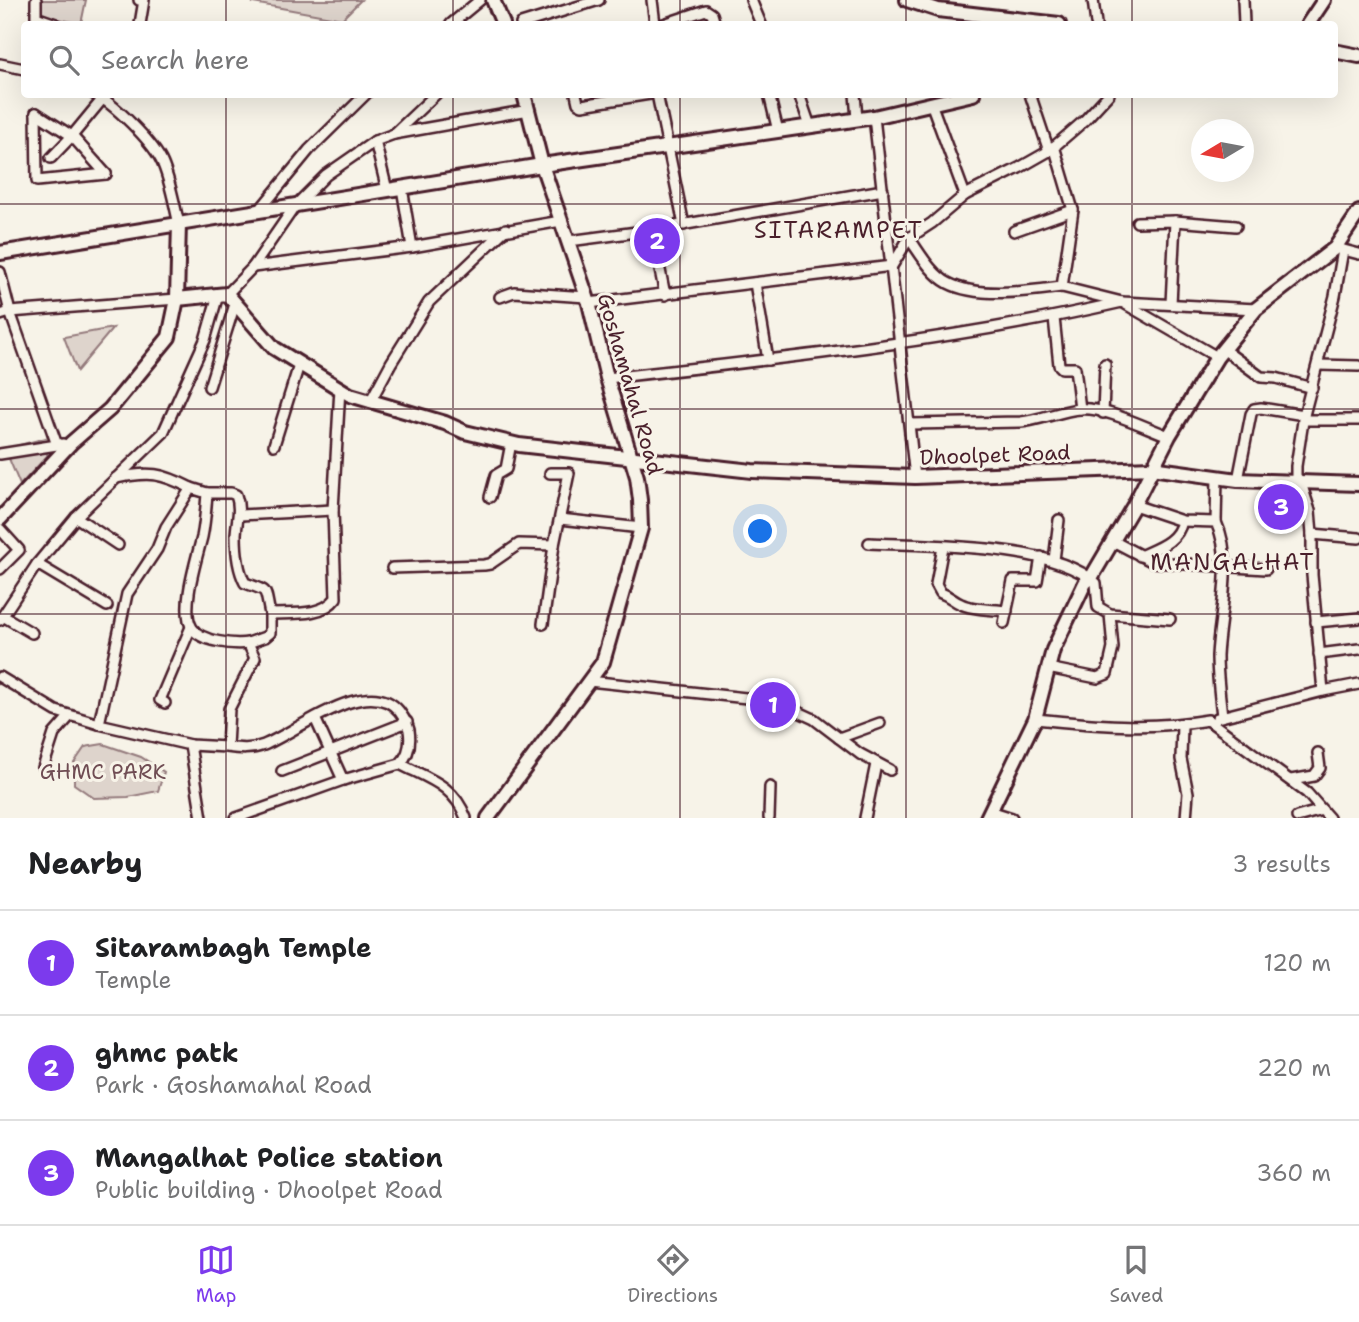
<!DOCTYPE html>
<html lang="en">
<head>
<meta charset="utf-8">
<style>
  :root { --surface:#fff; --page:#f2f2f2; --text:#202124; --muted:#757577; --line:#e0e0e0; --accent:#7c3aed }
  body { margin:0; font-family:"Shantell Sans",sans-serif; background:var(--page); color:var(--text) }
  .compass { position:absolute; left:1191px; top:119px; width:63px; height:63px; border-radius:50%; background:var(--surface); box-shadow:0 7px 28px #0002; rotate:260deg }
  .you { position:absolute; left:761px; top:532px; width:24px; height:24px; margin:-18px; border:5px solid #fff; border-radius:50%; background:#1a73e8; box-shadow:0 0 0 10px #1a73e833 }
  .badge { display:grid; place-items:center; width:46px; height:46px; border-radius:50%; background:var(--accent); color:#fff; font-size:23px; font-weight:700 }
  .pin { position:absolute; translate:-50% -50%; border:4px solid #fff; box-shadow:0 2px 7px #0006 }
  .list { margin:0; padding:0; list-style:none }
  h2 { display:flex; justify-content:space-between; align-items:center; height:91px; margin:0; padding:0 28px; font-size:30px }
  h2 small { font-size:23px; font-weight:400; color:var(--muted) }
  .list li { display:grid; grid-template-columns:46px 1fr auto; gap:21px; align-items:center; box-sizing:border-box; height:105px; padding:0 28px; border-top:2px solid var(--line) }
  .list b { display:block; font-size:26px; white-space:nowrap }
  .list p { margin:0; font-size:23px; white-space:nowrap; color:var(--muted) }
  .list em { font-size:23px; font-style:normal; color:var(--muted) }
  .icon { flex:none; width:38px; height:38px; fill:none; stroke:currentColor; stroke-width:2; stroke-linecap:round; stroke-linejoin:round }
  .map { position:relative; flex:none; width:1359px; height:818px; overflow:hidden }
  .search { position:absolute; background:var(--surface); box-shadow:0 7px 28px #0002; left:21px; right:21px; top:21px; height:77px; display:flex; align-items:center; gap:18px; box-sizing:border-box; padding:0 24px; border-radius:7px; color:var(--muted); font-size:26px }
  .sheet { height:406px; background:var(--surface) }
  nav { display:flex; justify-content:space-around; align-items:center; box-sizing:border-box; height:98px; border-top:2px solid var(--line); background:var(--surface); font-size:19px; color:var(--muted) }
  nav a { display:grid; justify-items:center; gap:4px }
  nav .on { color:var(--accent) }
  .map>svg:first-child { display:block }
  .green { fill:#ded4cc; stroke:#947a7c; stroke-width:2 }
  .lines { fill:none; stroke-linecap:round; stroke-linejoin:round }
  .street-casing { stroke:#4a1f2b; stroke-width:14 }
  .secondary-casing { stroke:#4a1f2b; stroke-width:18 }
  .street { stroke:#f7f3e8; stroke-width:9 }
  .secondary { stroke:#f7f3e8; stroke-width:12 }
  .grid { fill:none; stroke:#4a1f2b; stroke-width:2; stroke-opacity:0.55 }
  .labels { text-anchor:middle; stroke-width:6; stroke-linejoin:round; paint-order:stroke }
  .street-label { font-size:21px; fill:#4a1f2b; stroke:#f7f3e8 }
  .park-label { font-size:21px; fill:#6f4c53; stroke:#f7f3e8 }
  .neighbourhood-label { font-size:23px; letter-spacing:2px; fill:#4a1f2b; stroke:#f7f3e8 }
</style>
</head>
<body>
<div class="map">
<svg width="1359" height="818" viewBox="0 0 1359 818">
  <rect width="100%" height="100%" fill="#f7f3e8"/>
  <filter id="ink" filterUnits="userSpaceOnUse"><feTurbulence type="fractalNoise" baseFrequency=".0143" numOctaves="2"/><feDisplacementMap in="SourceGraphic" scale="14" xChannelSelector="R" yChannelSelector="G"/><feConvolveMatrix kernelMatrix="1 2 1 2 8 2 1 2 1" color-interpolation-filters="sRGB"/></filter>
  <g filter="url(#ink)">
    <g class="green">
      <path d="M40,0H86L81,24L41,15Z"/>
      <path d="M254,0H361L342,19L253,3Z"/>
      <path d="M113,328L77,371L64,337Z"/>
      <path d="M49,437L47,456L20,485L5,449Z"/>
      <path d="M103,744L141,757L164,772L158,791L128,797L94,798L74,784V763L85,747Z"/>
    </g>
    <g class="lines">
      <g class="street-casing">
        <g id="street">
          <path d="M36,0V17L56,24"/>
          <path d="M139,0H144L140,24"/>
          <path d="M652,0L655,24"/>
          <path d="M751,0L761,24"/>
          <path d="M1093,0L1096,24"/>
          <path d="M1243,0L1244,24"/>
          <path d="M451,24L480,0"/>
          <path d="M521,24L599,0"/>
          <path d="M664,24L706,10L712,14L715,24"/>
          <path d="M0,64L24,69"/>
          <path d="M94,94C113,102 151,141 161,160C170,178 174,204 179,224"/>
          <path d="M436,94L394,134L529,110"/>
          <path d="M576,94L578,103L582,105L650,94"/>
          <path d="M657,94L684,225"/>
          <path d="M769,94L778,131"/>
          <path d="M799,94L810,126"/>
          <path d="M855,94L857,119"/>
          <path d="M1030,94L1049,151"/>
          <path d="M931,103L965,195"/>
          <path d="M36,113L37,181L106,174"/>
          <path d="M36,113L72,136L106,174"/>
          <path d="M874,117L915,477"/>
          <path d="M51,158L72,136L105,96"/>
          <path d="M402,188L412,247"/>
          <path d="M387,190L375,141L394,134"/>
          <path d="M258,212L309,150L366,94"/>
          <path d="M1137,222L1175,221L1236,226"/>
          <path d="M652,230L665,295"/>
          <path d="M1014,231L1073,210"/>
          <path d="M909,238C920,253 931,274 948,283C978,299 1030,291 1062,287L1073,210L1054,146"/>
          <path d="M569,241L652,230L883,190"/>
          <path d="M1340,249L1359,254"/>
          <path d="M253,267L412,247L561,221"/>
          <path d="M0,272L10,312L57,445"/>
          <path d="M755,283L768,360"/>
          <path d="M1062,287L1122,302L1256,309"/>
          <path d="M227,294L253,267L295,206L326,175L375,141"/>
          <path d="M500,297L514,292L586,297"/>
          <path d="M589,303L892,266L909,238L932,223L965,195L1019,168L1049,151L1085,120L1109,94"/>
          <path d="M1171,304L1175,221"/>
          <path d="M0,315L10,312L177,299"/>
          <path d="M1054,318L1059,365L1062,368H1075L1080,409"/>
          <path d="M1223,349L1261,377L1276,378L1312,388"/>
          <path d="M1318,365L1359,366"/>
          <path d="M607,378C780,359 953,341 1122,302L1217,357"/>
          <path d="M209,387L235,304"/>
          <path d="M370,402L391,363L429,302L506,229"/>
          <path d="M1103,413L1105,364"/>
          <path d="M1303,420H1359"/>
          <path d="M910,424L1021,422C1040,420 1063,410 1080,409C1105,407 1144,427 1169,436"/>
          <path d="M274,445L299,365"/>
          <path d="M0,454L63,444"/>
          <path d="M116,478C150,471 161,473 191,488"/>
          <path d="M1238,480L1251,414L1254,409L1261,408L1304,415"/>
          <path d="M207,493L191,488L166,527L157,549L127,594L99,724L190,745L227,747L229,709L255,658L248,643L265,637L270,633V614"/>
          <path d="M490,497L496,475L506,469L511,443"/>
          <path d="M1134,505L1182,521L1216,522C1235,563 1219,613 1217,656C1217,676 1220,697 1222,716"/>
          <path d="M240,515L333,510"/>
          <path d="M76,517L118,545"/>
          <path d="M560,519L641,528"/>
          <path d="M1216,522L1217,477"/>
          <path d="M0,529L19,550L0,569"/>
          <path d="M1312,534L1310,511L1301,483L1296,476V466L1304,415L1335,296L1343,250"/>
          <path d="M1113,541L1153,562L1266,569"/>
          <path d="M869,543C928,546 1052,543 1096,583L1098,607L1110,614L1170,619"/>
          <path d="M943,547L936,584L941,593C950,596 953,601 961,604C973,610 993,609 1007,611"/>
          <path d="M1140,556C1157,548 1178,542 1182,521"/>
          <path d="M1054,560L1059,520"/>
          <path d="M37,564L107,606"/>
          <path d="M392,568L484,565L490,564L519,544L554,545"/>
          <path d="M3,616L32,633"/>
          <path d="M0,620L37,564L76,517L163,433L205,340L218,295"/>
          <path d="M1316,622L1359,618"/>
          <path d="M1004,623L1013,581H1037L1041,557"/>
          <path d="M543,624L554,545L569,473H550"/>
          <path d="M248,643C234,645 201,642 192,628C180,609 197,558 202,537C205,523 206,508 207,493H231L236,495C241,509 237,519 236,534C236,549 238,570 245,583C270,592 264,587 270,614C292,613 322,617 336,598L333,510L340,388"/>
          <path d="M1319,654L1359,649"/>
          <path d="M1048,668L1097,678L1107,674L1113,648L1110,614"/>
          <path d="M0,677L56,711L99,724"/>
          <path d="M589,681L775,701L814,719L860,754L890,770"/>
          <path d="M1323,691L1312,575V534L1359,538"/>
          <path d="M165,703L160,700L191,627"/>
          <path d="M315,718L343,780"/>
          <path d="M1217,718L1323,691L1359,684"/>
          <path d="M1035,719C1094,725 1149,730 1208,720L1307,793L1329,818"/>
          <path d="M1182,724L1181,759L1188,793L1186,818"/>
          <path d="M839,738L880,723"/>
          <path d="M190,745L202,818"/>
          <path d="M227,747C240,749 251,750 264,745C297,732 368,673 399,711C404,718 407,722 409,730C411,743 409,755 400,764L343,780L236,818"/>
          <path d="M400,764C429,779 454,785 466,818"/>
          <path d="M43,768L54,734L69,717"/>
          <path d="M282,771L407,722"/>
          <path d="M1291,780L1314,776L1320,768L1318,753"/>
          <path d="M990,811L1012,818"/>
          <path d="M1297,817L1322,810"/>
          <path d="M769,818L770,787"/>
          <path d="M865,818L876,764"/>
        </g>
      </g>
      <g class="secondary-casing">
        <g id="secondary">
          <path d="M493,0L503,24"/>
          <path d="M907,0L938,10L1059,24"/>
          <path d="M1308,24L1324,0"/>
          <path d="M1334,51L1359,56"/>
          <path d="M0,253L542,165L874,117L973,94"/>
          <path d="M177,299L227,294L274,348L350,395L445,423L465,432L519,445L752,471L915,477L1151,468L1238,480L1359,484"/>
          <path d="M0,519L71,443L110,409L169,337L177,299L179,224"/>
          <path d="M488,818L603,662L641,528L640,500L637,477L607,378L589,303L542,165L524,94"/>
          <path d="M987,818L1035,719L1053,650L1085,583L1091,578L1134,505L1169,436L1217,357L1256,309L1335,248L1359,212"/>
        </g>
      </g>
      <use href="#street" class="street"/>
      <use href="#secondary" class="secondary"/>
    </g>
  </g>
  <path class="grid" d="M226,0V24M453,0V24M680,0V24M906,0V24M1132,0V24M226,94V818M453,94V818M680,94V818M906,94V818M1132,94V818M0,204H1359M0,409H1359M0,614H1359"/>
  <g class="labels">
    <g class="street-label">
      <text transform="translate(630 384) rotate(74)" y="7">Goshamahal Road</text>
      <text transform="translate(995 455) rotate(-2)" y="7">Dhoolpet Road</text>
    </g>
    <g class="park-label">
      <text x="103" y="779">GHMC PARK</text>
    </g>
    <g class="neighbourhood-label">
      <text x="839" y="238">SITARAMPET</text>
      <text x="1233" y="570">MANGALHAT</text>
    </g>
  </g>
</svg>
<svg class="compass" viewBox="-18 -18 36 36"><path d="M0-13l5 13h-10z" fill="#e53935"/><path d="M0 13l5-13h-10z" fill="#757577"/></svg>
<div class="you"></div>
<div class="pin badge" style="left:773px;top:705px">1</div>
<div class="pin badge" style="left:657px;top:241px">2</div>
<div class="pin badge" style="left:1281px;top:507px">3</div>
<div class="search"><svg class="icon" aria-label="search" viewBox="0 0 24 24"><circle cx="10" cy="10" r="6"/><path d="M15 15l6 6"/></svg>Search here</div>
</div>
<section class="sheet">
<h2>Nearby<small>3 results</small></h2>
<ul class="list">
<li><span class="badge">1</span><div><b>Sitarambagh Temple</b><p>Temple</p></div><em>120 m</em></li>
<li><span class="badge">2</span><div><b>ghmc patk</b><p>Park · Goshamahal Road</p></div><em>220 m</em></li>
<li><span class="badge">3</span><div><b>Mangalhat Police station</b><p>Public building · Dhoolpet Road</p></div><em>360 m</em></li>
</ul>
</section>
<nav>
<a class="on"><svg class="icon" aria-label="map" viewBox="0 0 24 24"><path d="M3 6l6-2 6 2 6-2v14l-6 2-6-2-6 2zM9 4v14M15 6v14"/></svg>Map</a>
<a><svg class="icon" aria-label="directions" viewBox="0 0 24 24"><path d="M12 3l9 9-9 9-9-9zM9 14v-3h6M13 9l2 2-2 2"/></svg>Directions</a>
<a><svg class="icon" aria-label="saved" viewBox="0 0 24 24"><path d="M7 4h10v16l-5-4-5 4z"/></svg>Saved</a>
</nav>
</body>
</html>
